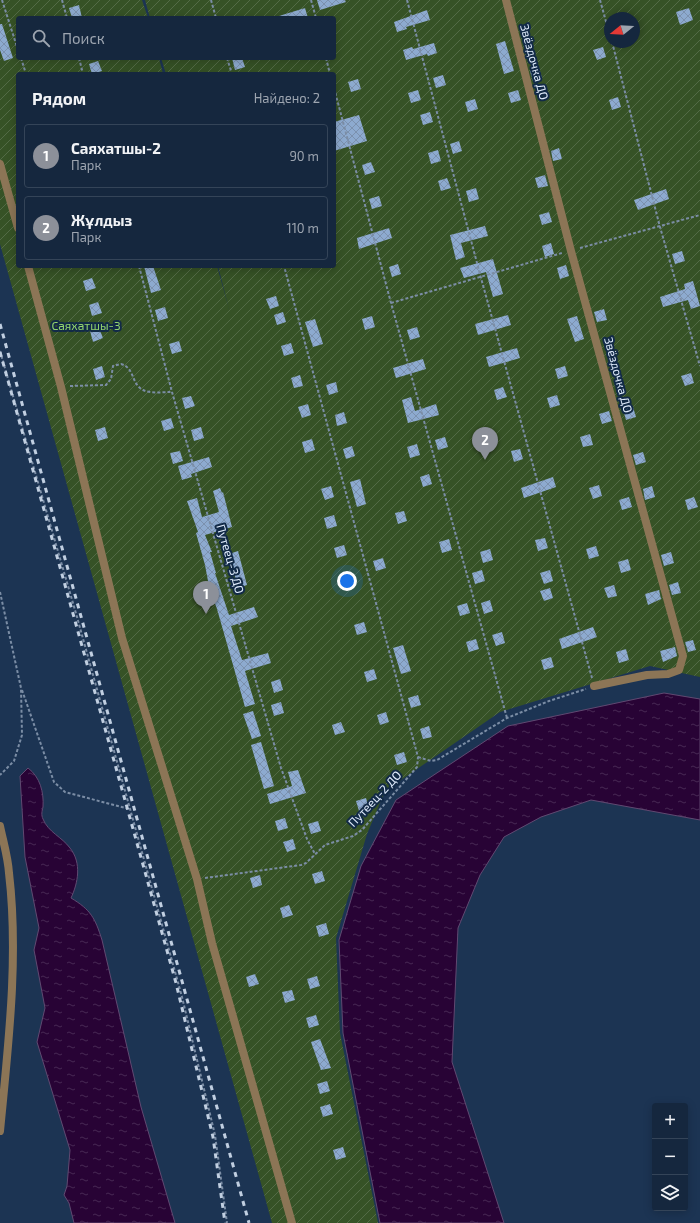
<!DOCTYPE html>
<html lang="ru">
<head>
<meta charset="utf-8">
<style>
  :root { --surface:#15273e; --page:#1e2f45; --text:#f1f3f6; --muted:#9da5b0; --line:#344458; --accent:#8c9099 }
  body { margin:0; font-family:"Exo 2",sans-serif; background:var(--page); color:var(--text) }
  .controls { position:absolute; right:12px; bottom:12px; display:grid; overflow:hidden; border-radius:4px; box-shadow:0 2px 10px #0003 }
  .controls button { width:36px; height:36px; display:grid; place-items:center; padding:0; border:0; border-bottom:1px solid var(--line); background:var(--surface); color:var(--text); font:20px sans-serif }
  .compass { position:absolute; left:604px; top:12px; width:36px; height:36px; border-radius:50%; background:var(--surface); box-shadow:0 2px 10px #0003; rotate:252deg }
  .you { position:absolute; left:347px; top:581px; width:14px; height:14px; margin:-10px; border:3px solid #fff; border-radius:50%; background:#1a73e8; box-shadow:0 0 0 6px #1a73e833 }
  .badge { display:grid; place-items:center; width:26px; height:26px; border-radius:50%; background:var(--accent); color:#fff; font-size:13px; font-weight:700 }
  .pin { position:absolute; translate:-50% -33px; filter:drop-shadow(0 1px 2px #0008) }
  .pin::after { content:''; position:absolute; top:21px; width:14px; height:12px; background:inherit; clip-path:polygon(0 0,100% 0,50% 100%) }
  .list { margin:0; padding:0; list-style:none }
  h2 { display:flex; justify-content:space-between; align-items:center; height:52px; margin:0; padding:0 16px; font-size:17px }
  h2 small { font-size:13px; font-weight:400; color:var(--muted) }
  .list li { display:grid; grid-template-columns:26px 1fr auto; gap:12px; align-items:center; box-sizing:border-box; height:64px; margin:0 8px 8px; padding:0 8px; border:1px solid var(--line); border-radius:4px }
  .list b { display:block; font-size:15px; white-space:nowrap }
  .list p { margin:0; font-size:13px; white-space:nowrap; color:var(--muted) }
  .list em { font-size:13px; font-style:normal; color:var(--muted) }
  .icon { flex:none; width:22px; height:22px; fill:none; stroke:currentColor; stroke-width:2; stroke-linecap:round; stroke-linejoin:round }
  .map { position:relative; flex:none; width:700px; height:1223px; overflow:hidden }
  .search { position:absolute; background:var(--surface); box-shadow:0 2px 10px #0003; left:16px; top:16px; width:320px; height:44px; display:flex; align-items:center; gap:10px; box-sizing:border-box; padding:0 14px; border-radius:4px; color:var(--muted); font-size:15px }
  .panel { position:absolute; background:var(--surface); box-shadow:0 2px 10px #0003; left:16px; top:72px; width:320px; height:196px; border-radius:4px }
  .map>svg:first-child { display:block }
  .garden { fill:url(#garden-furrows); fill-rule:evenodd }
  .water { fill:url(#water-ripples); stroke:#604971 }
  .building { fill:url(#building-cross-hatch) }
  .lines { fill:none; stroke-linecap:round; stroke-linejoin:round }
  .path { stroke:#7b8da5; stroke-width:2; stroke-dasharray:3 2; stroke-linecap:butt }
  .minor { stroke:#8c7556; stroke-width:8 }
  .rail { stroke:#c1cfe1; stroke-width:3; stroke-dasharray:5 5; stroke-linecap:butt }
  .labels { text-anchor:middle; stroke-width:4; stroke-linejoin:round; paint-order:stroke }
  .street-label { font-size:12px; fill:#e1edfd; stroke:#122a47 }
  .park-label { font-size:12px; fill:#93d46e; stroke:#122a47 }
</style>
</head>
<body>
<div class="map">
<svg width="700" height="1223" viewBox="0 0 700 1223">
  <defs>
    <pattern id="garden-furrows" width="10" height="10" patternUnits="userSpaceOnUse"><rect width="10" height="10" fill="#365226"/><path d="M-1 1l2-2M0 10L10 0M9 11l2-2" fill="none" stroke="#536b46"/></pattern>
    <pattern id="water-ripples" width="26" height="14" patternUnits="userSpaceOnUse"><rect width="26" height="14" fill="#280335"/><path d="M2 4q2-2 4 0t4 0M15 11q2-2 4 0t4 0" fill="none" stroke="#472853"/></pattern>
    <pattern id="building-cross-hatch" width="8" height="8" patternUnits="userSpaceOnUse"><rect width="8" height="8" fill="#8daacf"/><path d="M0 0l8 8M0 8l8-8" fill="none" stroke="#7b91ae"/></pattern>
  </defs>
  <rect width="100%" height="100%" fill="#1c3453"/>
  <path class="garden" d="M0,0H142L148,18H18V58H159L163,74H18V266H217L229,309L218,266H334V74H166L161,58H334V18H150L145,0H700V677L650,666L500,712L385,791L367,834L336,938L340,1033L378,1223H272L0,244ZM610,18H634V42H610Z"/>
  <g class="water">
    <path d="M664,693L700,699V820L591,800L541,817L504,837L480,875L458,928L452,1062L504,1223H380L343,1033L339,940L361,866L396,800L508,726Z"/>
    <path d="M28,768C40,777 44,792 43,807C42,811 41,815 43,819C48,832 62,837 70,848C82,863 78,883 71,898C91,910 95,918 102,940L141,1107L175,1223H74L69,1203L64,1195L67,1186L70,1150L37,1042L45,1008L34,950L39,928L25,857L20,776Z"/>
  </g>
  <g class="building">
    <path d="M317,0H345L346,2L320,10Z"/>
    <path d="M79,5L82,18H72L69,8Z"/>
    <path d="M305,8L308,18H279V16Z"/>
    <path d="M689,8L693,20L680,25L676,12Z"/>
    <path d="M427,10L430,20L406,27L407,29L397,32L394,22Z"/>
    <path d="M0,24H2L13,58L4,61L0,50Z"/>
    <path d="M505,41L514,71L504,74L496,44Z"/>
    <path d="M434,43L437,53L428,56L427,54L406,60L403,50L412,47L413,49Z"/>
    <path d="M603,47L606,57L597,60L593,50Z"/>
    <path d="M232,58H242L245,67L235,70Z"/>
    <path d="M98,61L102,71L92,74L89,64Z"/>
    <path d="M539,68L542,78L533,81L530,71Z"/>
    <path d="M443,75L446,85L436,88L433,78Z"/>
    <path d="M358,79L361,89L351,92L348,82Z"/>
    <path d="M418,90L421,100L411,103L408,93Z"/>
    <path d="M518,90L521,100L511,103L508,93Z"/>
    <path d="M618,97L621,107L612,110L609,100Z"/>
    <path d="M475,99L478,109L468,112L465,102Z"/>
    <path d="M430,112L433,122L423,125L420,115Z"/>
    <path d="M359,115L367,141L334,151V122Z"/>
    <path d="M459,141L462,151L453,154L450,144Z"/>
    <path d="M559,148L562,159L553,161L551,151Z"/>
    <path d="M438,150L441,161L431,164L428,153Z"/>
    <path d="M371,162L375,172L365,175L362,165Z"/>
    <path d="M545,175L548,186L538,188L535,178Z"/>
    <path d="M447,178L451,188L441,191L438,181Z"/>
    <path d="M476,188L479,199L469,202L466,191Z"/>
    <path d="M666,189L669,199L638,210L634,200Z"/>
    <path d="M379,196L382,206L372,209L369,199Z"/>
    <path d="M549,212L552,222L542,225L539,215Z"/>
    <path d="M485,226L488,236L461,243L465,257L456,260L450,235Z"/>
    <path d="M389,228L392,238L359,249L357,238Z"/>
    <path d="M551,243L554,254L545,257L542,246Z"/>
    <path d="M682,251L685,261L675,264L672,254Z"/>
    <path d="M493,259L503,294L493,297L486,272L464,278L460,268Z"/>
    <path d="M398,264L401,274L392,277L389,267Z"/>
    <path d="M566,265L569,276L560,279L557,268Z"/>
    <path d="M144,266H153L161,290L151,293Z"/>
    <path d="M92,278L96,288L86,291L83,281Z"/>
    <path d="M693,281L700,306L691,309L688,300L663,307L660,297L685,289L684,284Z"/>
    <path d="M276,296L279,306L270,309L266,299Z"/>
    <path d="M98,302L102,313L92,316L89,305Z"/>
    <path d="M165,307L168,318L158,321L155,310Z"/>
    <path d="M604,309L607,320L597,322L594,312Z"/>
    <path d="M283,312L286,322L277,325L274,315Z"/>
    <path d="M508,315L511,325L478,335L475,324Z"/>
    <path d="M372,316L375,327L365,330L362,319Z"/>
    <path d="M577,316L584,339L575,342L567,319Z"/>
    <path d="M315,319L323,344L313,347L305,322Z"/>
    <path d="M417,327L420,337L410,340L407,330Z"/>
    <path d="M99,328L103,338L93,342L90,331Z"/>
    <path d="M179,341L182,351L172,354L169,344Z"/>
    <path d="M291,343L294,353L284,356L281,346Z"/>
    <path d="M517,348L520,358L489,367L486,357Z"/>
    <path d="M423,359L426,369L396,378L393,368Z"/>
    <path d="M102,366L105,377L96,380L93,369Z"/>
    <path d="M565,366L568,376L558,379L555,369Z"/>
    <path d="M691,373L694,383L685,386L681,376Z"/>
    <path d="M300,375L303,386L294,388L291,378Z"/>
    <path d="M336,382L338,392L329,395L326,385Z"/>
    <path d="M503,387L507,397L497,400L494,390Z"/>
    <path d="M557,395L560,405L550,408L547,398Z"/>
    <path d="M191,396L195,406L185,409L182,398Z"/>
    <path d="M411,397L415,411L436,404L439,415L408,423L402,400Z"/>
    <path d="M308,404L311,415L302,418L298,407Z"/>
    <path d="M633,407L636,417L626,420L623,409Z"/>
    <path d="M609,411L612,421L602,424L599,414Z"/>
    <path d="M344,412L347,423L337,426L335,415Z"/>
    <path d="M171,418L174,428L164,431L161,421Z"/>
    <path d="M105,427L108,438L98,441L95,430Z"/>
    <path d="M201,427L204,438L194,441L191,430Z"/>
    <path d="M590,434L593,445L583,447L580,437Z"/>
    <path d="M445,437L448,447L438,450L435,440Z"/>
    <path d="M312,439L315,450L305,453L302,442Z"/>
    <path d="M417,444L420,455L410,458L407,447Z"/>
    <path d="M352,446L355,456L346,459L343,449Z"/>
    <path d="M520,449L523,459L514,462L511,451Z"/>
    <path d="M180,451L183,461L173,464L170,453Z"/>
    <path d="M643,452L646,462L636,465L633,455Z"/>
    <path d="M209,457L212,467L191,474L192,477L182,480L178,466Z"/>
    <path d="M429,474L432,484L423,487L420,477Z"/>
    <path d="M553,477L556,487L524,498L521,488Z"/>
    <path d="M360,479L366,504L357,507L350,482Z"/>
    <path d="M599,485L602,496L593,499L589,488Z"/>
    <path d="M331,486L334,497L325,500L321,489Z"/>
    <path d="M652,486L655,497L645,500L643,489Z"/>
    <path d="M220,488L222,493L223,492L232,527L205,535L212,552H210L216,573H215L229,615L254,607L258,617L231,626L242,660L268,653L271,663L245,671L255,704L245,707L217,609L207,582L208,581L205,565L196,533L198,532L187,501L197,498L202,517L219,512L213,491Z"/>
    <path d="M629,497L632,507L622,510L619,500Z"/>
    <path d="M694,497L698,507L688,510L685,500Z"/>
    <path d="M404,511L407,521L398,524L395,513Z"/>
    <path d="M334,515L337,526L327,529L324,518Z"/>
    <path d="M545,538L548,548L538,551L535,540Z"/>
    <path d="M449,539L452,550L442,553L439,542Z"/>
    <path d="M344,545L347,555L337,558L334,548Z"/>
    <path d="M596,546L599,556L589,559L586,549Z"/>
    <path d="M490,549L493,560L483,563L480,552Z"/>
    <path d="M238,551L247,585L238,588L229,554Z"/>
    <path d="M671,552L674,563L664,566L661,555Z"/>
    <path d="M383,558L386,568L376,571L373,561Z"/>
    <path d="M628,559L631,570L621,573L618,562Z"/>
    <path d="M482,570L485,581L475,584L472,573Z"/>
    <path d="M550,570L553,581L544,584L540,573Z"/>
    <path d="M678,582L681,593L672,595L669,585Z"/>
    <path d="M614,585L617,596L608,598L604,588Z"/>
    <path d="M550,588L553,598L544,601L540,591Z"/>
    <path d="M659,590L661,599L648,605L645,594Z"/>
    <path d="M490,600L493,611L484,614L481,603Z"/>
    <path d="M467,603L470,613L460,616L457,606Z"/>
    <path d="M364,622L367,632L357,635L354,625Z"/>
    <path d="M593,627L597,637L562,649L559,639Z"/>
    <path d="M502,632L505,643L496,646L492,635Z"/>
    <path d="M476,639L479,649L469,652L466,642Z"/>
    <path d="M693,640L696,650L688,652L685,642Z"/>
    <path d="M403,645L411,671L401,674L393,648Z"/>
    <path d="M675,647L677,656L663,662L660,651Z"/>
    <path d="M626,649L629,660L619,663L616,652Z"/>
    <path d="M551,657L554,667L544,670L541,660Z"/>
    <path d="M374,669L377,679L367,682L364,672Z"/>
    <path d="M280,679L283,690L274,693L271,682Z"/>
    <path d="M418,695L421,705L411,708L408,698Z"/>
    <path d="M281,702L284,713L274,716L271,705Z"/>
    <path d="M253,711L261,736L252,739L243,714Z"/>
    <path d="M386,712L389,722L380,725L377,715Z"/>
    <path d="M341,722L345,732L335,735L332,725Z"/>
    <path d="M429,726L432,737L423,739L420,729Z"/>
    <path d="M261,742L274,786L264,789L251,745Z"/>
    <path d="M404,752L407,762L397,765L394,755Z"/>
    <path d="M298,770L306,793L270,804L267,794L292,786L288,772Z"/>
    <path d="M366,798L369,808L359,811L356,801Z"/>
    <path d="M285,818L288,828L278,831L275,821Z"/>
    <path d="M318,821L321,831L311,834L308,824Z"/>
    <path d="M293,839L296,849L287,852L283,842Z"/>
    <path d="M322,871L325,881L315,884L312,874Z"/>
    <path d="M260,875L262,885L253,888L250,878Z"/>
    <path d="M289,905L293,915L283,918L280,908Z"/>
    <path d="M326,923L329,934L319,937L316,926Z"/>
    <path d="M255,974L259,984L249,987L246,977Z"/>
    <path d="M317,976L320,986L310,989L307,979Z"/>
    <path d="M292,990L295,1000L285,1003L282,992Z"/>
    <path d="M316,1015L319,1025L309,1028L306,1018Z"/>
    <path d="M320,1039L331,1068L321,1070L311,1042Z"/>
    <path d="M327,1081L330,1091L320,1094L317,1084Z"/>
    <path d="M330,1104L333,1114L323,1117L320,1107Z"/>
    <path d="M343,1147L346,1157L336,1160L333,1150Z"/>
  </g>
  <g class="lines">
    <g class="path">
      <path d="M2,0L18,50"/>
      <path d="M62,0L67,18"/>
      <path d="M211,0L216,18"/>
      <path d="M311,0L316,18"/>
      <path d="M407,0L481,278L592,678"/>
      <path d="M600,0L610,36"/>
      <path d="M612,42L660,227L700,366"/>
      <path d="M21,58L26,74"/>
      <path d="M79,58L83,74"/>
      <path d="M227,58L232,74"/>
      <path d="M326,58L330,74"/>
      <path d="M334,88L391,303L507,718"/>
      <path d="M580,248L700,215"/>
      <path d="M139,266L172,392L281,768L307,839L315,854"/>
      <path d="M391,303L562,253"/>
      <path d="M0,351L77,617L182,997L215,1135L227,1223"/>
      <path d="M70,386L106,385L111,379L113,366L121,364C135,368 131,384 143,390C151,394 163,392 172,392"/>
      <path d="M0,592L21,688L22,735L14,761L0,775"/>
      <path d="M22,690L54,782L65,792L129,809"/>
      <path d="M418,757L431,761L437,760L507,718L549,701L586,689"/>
      <path d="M205,878L301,865L306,863L325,845L353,836L362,830L417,767L418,757L284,266"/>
    </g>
    <g class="minor">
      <path d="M506,0L571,251L683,656L679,670L668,674L647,675L594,686"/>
      <path d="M0,164L18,228"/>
      <path d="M28,266L61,387L122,638L197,879L212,943L292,1223"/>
      <path d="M0,826C3,841 8,857 9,873C19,958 8,1047 0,1131"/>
    </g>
    <g class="rail">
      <path d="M0,324L249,1223"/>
      <path d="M0,352L176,983L213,1137L225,1223"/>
    </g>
  </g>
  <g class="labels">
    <g class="street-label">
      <text transform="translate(534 62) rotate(75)" y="4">Звёздочка ДО</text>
      <text transform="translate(618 375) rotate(75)" y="4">Звёздочка ДО</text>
      <text transform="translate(230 559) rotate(74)" y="4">Путеец-3 ДО</text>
      <text transform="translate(375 799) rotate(-47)" y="4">Путеец-2 ДО</text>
    </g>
    <g class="park-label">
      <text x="86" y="330">Саяхатшы-3</text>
    </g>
  </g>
</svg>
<div class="controls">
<button>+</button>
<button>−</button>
<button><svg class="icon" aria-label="layers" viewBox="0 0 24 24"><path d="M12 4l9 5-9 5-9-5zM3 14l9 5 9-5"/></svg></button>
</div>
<svg class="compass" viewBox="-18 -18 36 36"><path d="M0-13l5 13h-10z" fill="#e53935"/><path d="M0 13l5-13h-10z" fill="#9da5b0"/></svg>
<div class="you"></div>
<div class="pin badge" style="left:206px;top:614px">1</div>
<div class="pin badge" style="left:485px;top:460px">2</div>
<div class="search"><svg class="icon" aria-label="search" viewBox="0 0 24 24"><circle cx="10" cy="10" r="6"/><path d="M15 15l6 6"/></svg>Поиск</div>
<section class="panel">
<h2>Рядом<small>Найдено: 2</small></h2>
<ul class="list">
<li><span class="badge">1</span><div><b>Саяхатшы-2</b><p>Парк</p></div><em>90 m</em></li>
<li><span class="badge">2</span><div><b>Жұлдыз</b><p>Парк</p></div><em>110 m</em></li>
</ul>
</section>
</div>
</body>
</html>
